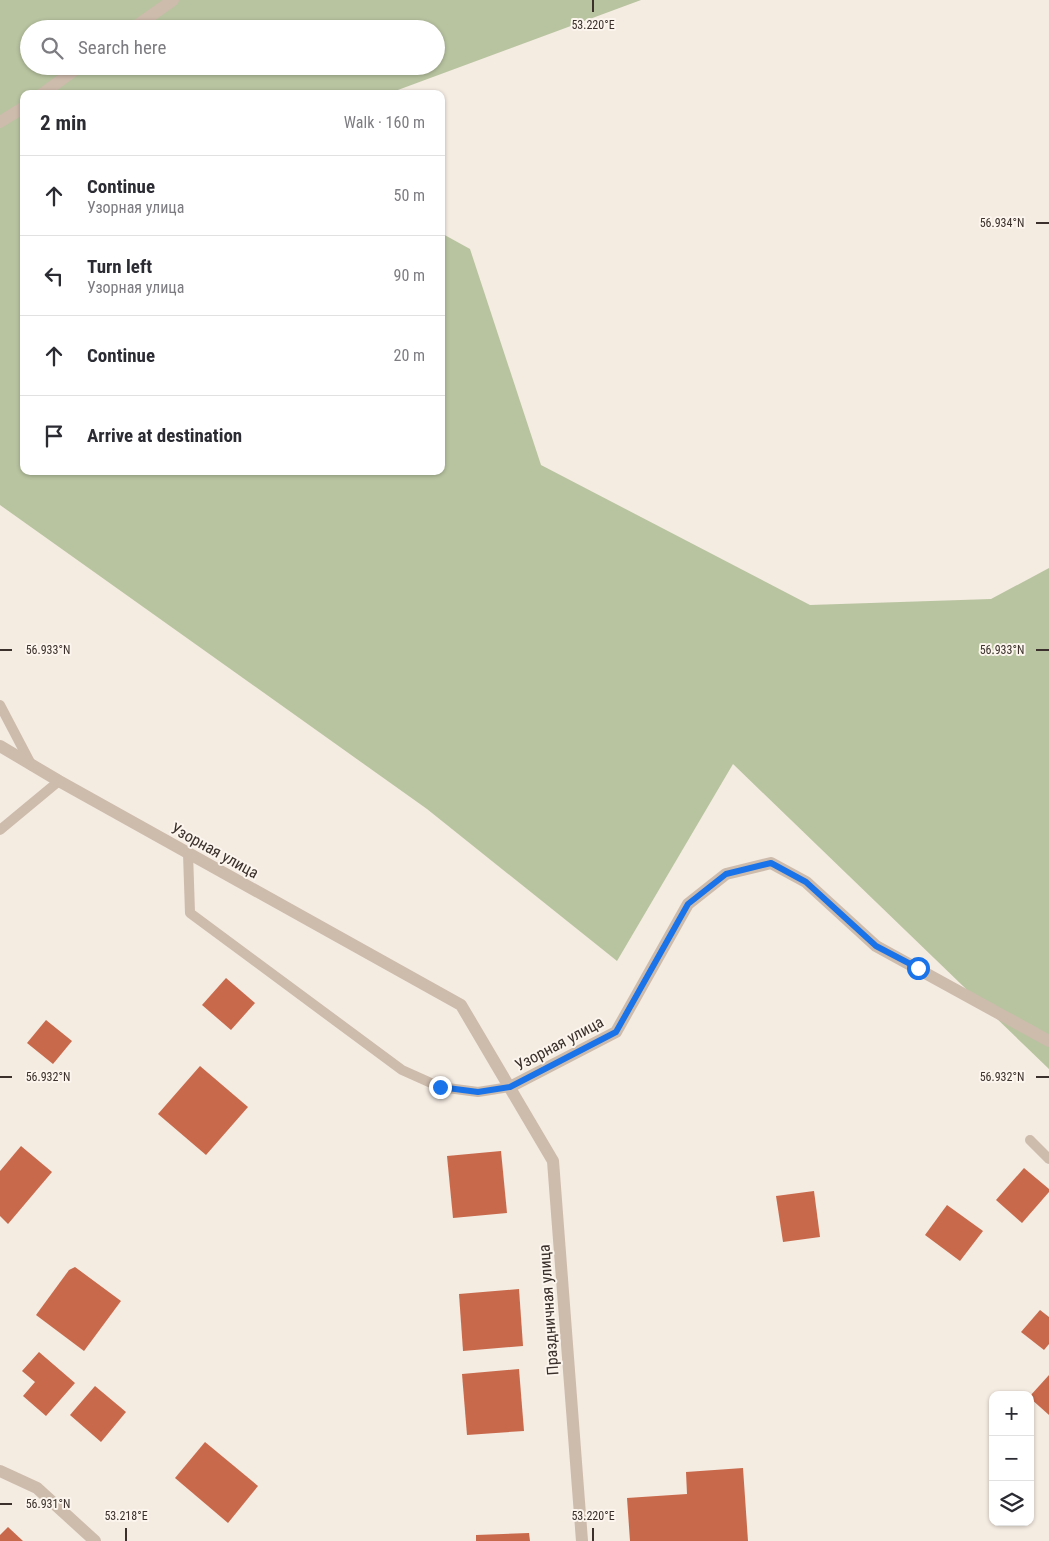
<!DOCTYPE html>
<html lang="en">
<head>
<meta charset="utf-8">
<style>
  :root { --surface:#fff; --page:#f7f7f7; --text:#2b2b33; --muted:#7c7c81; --line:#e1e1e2 }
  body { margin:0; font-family:"Roboto Condensed",sans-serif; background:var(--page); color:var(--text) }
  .controls { position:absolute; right:15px; bottom:15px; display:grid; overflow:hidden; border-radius:10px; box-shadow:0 1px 4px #0004 }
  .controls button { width:45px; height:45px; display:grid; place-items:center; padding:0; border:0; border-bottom:1px solid var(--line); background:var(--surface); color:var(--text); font:25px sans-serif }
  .stop { position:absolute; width:15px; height:15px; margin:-11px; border:4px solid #1a73e8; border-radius:50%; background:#fff }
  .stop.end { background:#1a73e8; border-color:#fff; box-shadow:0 1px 5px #0008 }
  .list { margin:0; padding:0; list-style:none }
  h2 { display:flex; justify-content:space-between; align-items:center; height:65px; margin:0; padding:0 20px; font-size:21px }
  h2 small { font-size:16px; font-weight:400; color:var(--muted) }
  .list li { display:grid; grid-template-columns:32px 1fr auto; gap:15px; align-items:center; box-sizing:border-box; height:80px; padding:0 20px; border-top:1px solid var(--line) }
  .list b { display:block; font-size:19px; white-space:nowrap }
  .list p { margin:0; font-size:16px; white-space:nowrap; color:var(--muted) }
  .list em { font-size:16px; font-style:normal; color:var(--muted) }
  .icon { flex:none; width:28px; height:28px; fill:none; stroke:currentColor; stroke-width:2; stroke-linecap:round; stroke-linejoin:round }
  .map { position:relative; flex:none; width:1049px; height:1541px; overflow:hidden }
  .search { position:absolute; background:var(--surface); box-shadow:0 1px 4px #0004; left:20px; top:20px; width:425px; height:55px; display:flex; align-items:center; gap:12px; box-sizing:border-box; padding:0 18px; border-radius:28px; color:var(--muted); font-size:19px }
  .panel { position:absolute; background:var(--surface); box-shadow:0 1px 4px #0004; left:20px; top:90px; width:425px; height:385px; border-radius:10px }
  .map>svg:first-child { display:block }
  .green { fill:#b8c4a0; fill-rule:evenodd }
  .building { fill:#c8694b }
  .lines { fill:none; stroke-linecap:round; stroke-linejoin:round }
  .service { stroke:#cdbbac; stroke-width:10 }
  .minor { stroke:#cdbbac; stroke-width:12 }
  .route { stroke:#1a73e8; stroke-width:6 }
  .ticks { fill:none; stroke:#3b302b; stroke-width:2 }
  .labels { text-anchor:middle; stroke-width:4; stroke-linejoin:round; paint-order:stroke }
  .street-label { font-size:16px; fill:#3b302b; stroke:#fbf5ee }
  .ticks-label { font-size:12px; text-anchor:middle; fill:#3b302b; stroke:#fbf5ee; stroke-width:4; stroke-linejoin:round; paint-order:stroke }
</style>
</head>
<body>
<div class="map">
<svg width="1049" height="1541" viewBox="0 0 1049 1541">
  <rect width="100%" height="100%" fill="#f4ebe1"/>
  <path class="green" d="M0,0H641L387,94H24V471H441V233L470,249L541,465L810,605L991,599L1049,568V1069L733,764L617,961L427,809L0,505ZM29,29H436V66H29Z"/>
  <g class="building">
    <path d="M226,978L255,1003L231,1030L202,1005Z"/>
    <path d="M46,1020L72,1041L53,1064L27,1043Z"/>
    <path d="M200,1066L248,1107L206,1155L158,1114Z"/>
    <path d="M21,1146L52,1172L8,1224L0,1216V1171Z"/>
    <path d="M501,1151L507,1213L453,1218L447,1156Z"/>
    <path d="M1024,1168L1049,1189V1192L1022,1223L996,1200Z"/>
    <path d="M814,1191L820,1237L783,1242L776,1196Z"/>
    <path d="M947,1205L983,1231L960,1261L925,1235Z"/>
    <path d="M75,1267L121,1301L84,1351L36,1315L69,1270Z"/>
    <path d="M519,1289L523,1346L463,1351L459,1294Z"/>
    <path d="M1040,1310L1049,1317V1344L1044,1350L1021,1332Z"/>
    <path d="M39,1352L75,1383L46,1416L23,1396L35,1382L22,1371Z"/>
    <path d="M519,1369L524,1431L467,1435L462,1374Z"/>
    <path d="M1049,1375V1415L1030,1398V1396Z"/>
    <path d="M95,1386L126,1412L101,1442L70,1415Z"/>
    <path d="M205,1442L258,1486L228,1523L175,1478Z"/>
    <path d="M743,1468L748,1541H630L627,1498L687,1494L686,1472Z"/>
    <path d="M8,1527L23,1541H0V1535Z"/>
    <path d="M529,1533L530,1541H476V1535Z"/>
  </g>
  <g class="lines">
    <g class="service">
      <path d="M0,705L32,766"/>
      <path d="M0,830L59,781"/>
      <path d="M188,853L190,913L402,1070L440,1087L478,1092L510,1087"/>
      <path d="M1030,1140L1049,1159"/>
    </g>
    <g class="minor">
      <path d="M132,29L173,0"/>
      <path d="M42,94L80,66"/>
      <path d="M0,122L24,107"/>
      <path d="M0,746L59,781L461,1005L553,1161L582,1541"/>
      <path d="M510,1087L616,1032L688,904L726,874L771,863L806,882L876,946L1049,1041"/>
      <path d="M0,1471L37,1488L95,1541"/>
    </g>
  </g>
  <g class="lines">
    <path class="route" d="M440,1087L478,1092L510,1087L616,1032L688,904L726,874L771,863L806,882L876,946L918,968"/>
  </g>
  <path class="ticks" d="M593,0V12M1036,223H1049M0,650H12M1036,650H1049M0,1077H12M1036,1077H1049M0,1504H12M126,1528V1541M593,1528V1541"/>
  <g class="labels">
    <g class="street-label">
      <text transform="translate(215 850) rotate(29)" y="6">Узорная улица</text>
      <text transform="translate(559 1043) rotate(-28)" y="6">Узорная улица</text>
      <text transform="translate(548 1310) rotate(-94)" y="6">Праздничная улица</text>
    </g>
  </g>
  <g class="ticks-label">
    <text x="593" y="29">53.220°E</text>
    <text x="1002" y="227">56.934°N</text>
    <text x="48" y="654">56.933°N</text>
    <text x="1002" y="654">56.933°N</text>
    <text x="48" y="1081">56.932°N</text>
    <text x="1002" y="1081">56.932°N</text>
    <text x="48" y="1508">56.931°N</text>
    <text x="126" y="1520">53.218°E</text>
    <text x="593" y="1520">53.220°E</text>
  </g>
</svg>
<div class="controls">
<button>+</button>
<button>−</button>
<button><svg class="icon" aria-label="layers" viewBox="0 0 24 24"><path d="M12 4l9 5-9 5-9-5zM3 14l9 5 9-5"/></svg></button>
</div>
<div class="stop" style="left:918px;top:968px"></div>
<div class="stop end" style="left:440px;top:1087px"></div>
<div class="search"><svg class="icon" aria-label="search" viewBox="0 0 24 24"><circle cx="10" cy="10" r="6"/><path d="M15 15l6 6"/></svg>Search here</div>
<section class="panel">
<h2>2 min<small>Walk · 160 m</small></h2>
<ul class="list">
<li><svg class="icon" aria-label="ahead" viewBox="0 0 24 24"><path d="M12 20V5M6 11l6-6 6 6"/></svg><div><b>Continue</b><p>Узорная улица</p></div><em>50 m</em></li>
<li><svg class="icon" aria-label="left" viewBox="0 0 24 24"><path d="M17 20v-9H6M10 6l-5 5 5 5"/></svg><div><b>Turn left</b><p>Узорная улица</p></div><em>90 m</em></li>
<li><svg class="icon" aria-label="ahead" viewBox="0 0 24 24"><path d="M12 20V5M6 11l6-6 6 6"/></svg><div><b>Continue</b></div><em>20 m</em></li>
<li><svg class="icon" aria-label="arrive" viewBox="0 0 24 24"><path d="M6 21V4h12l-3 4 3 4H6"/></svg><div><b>Arrive at destination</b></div></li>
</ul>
</section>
</div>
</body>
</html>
